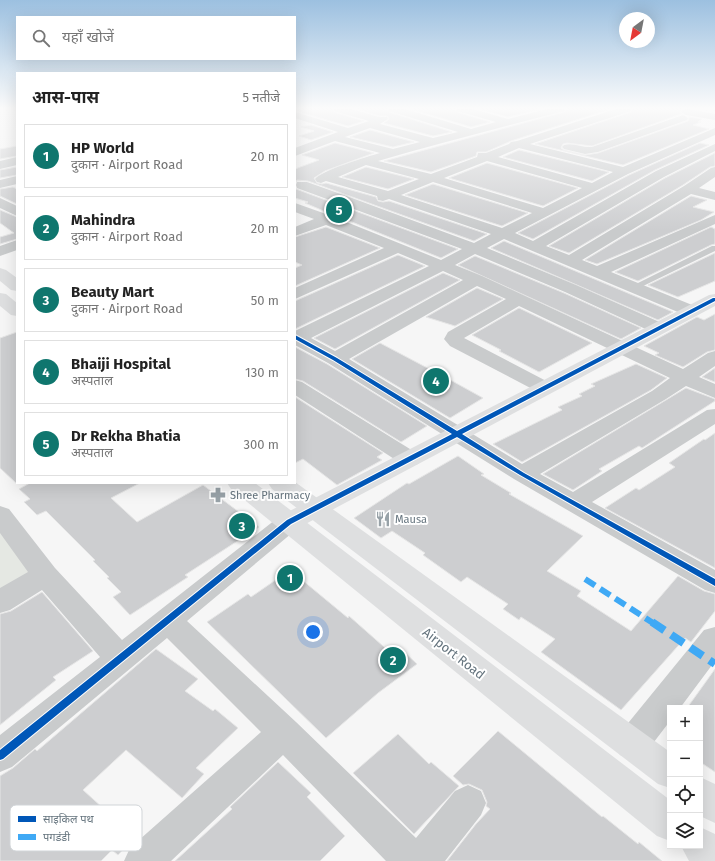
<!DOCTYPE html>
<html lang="hi">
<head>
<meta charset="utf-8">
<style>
  :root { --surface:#fff; --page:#f6f6f6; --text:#222; --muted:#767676; --line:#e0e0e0; --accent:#0f766e }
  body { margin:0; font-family:"Fira Sans","Noto Sans Devanagari",sans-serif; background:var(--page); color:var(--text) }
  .controls { position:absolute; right:12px; bottom:12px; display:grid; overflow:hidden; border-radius:0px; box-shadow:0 4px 16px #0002 }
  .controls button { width:36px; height:36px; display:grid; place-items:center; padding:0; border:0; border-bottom:1px solid var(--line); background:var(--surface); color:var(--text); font:20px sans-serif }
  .compass { position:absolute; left:619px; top:12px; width:36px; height:36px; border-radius:50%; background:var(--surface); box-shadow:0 4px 16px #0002; rotate:212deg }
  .you { position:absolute; left:313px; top:632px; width:14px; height:14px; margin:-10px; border:3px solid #fff; border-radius:50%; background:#1a73e8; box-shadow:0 0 0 6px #1a73e833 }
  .badge { display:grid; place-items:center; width:26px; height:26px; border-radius:50%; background:var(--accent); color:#fff; font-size:13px; font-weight:700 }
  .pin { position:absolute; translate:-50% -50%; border:2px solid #fff; box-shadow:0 1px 4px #0006 }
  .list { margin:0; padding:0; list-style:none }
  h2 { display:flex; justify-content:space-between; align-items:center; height:52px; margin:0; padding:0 16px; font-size:17px }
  h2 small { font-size:13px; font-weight:400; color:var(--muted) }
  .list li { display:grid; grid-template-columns:26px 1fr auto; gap:12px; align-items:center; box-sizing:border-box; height:64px; margin:0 8px 8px; padding:0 8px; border:1px solid var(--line); border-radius:0px }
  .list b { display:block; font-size:15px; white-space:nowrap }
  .list p { margin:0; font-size:13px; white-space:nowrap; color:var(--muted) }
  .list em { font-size:13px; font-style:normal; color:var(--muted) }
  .icon { flex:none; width:22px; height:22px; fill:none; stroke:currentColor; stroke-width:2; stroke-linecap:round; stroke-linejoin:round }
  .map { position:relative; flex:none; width:715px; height:861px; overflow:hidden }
  .search { position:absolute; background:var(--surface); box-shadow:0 4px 16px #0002; left:16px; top:16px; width:280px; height:44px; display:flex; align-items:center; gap:10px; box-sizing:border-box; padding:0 14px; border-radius:0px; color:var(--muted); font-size:15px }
  .panel { position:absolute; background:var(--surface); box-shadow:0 4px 16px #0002; left:16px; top:72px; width:280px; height:412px; border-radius:0px }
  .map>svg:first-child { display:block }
  .green { fill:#e5e8e3 }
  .building { fill:#cdced0; stroke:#e6e6e6 }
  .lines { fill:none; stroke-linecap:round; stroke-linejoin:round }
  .lane { fill:#c9cbcc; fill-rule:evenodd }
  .street { fill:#c9cbcc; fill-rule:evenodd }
  .secondary { fill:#dedfe0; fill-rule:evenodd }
  .primary { fill:#dedfe0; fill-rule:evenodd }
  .quiet-far1 { stroke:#3fa9f5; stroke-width:6; stroke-dasharray:12 6; stroke-linecap:butt }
  .quiet { stroke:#3fa9f5; stroke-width:8; stroke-dasharray:15 8; stroke-linecap:butt }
  .cycleway-casing { stroke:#fff; stroke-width:2 }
  .cycleway { fill:#0057b8; fill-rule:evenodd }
  .labels { text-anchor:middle; stroke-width:4; stroke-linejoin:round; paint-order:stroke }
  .poi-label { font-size:11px; fill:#65747e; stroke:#fff; text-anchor:start }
  .near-street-label { font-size:13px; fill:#65747e; stroke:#fff }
  .key { fill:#fff; stroke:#d1d5d8; stroke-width:1 }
  .key-label { font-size:11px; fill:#65747e }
</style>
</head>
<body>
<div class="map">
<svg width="715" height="861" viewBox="0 0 715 861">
  <rect width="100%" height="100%" fill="#f6f6f6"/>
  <path class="green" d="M0,516L43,565L0,592Z"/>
  <g class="building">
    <path d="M299,109H332L334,112L364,121L348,126L299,112Z"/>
    <path d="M358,109H387L389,112L452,132L433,136L384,123L389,119L387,116H379Z"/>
    <path d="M411,109H455L457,112L490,122L471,127Z"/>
    <path d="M480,109H540L508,117Z"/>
    <path d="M566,109H610L511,141L486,152H477L476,156L431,172L384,161L564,112Z"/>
    <path d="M633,109H681L680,112L681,114L592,146L567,143L563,144L561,148L564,150L585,155L598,153L688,121L689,117L702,119L698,122H701L693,125L709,129L623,165L535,144L631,112Z"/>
    <path d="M311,125L333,132L311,140L299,136L314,131L301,127Z"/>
    <path d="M370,130L414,142L393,147L350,137Z"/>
    <path d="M335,143L374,153L325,171L314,178L317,183L322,184L326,183L376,197L378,201L383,202L389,201L487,234L474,241L308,181L297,180L295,183V169L319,160L302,155Z"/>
    <path d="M700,143L709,145L655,170L533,239L518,233L629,175Z"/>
    <path d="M17,146V156L0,159V149Z"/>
    <path d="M519,150L609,172L592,181L503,157Z"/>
    <path d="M715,153V166L710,167L683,185L569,253L549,246L665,178Z"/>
    <path d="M487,163L578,188L543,206L449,178Z"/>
    <path d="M17,167V175L0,178V170Z"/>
    <path d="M366,167L414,179L388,189L342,177Z"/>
    <path d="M433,184L528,213L502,226L405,195Z"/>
    <path d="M13,187L17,189V204L0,196V189Z"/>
    <path d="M295,187L296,189L458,249L441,258L342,218L343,216L340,212L335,211L326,212L305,203L308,202L295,198Z"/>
    <path d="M691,196L707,200L693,207L714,212L701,220L597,264L585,260Z"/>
    <path d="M0,210L17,217V239L0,244V237L14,233L0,223Z"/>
    <path d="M326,227L380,248L295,286V268L302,265L295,262V237Z"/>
    <path d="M711,227L715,229V244L711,245L638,281L615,272Z"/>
    <path d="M504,241L673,312L658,320L491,248Z"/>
    <path d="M715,253V281L678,297L648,285Z"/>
    <path d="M398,255L425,266L295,329V301Z"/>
    <path d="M475,256L564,293L641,328L621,339L458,265Z"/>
    <path d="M443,273L460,280L335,349L314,338Z"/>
    <path d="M477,288L503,299L455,326L426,317Z"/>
    <path d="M519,308L592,343L539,372L499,351L501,350L472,335Z"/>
    <path d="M715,314V350L707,352L683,367L655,355L659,353L644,346L697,317L704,320Z"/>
    <path d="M17,332V484L0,468V338Z"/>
    <path d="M380,343L454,382L483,398L450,418L445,415L352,359Z"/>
    <path d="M295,347L327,364L427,426L401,442L303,381L295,379Z"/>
    <path d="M636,364L667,378L651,390L522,462L493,444L562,410L558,407L582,396L579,394L595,386L591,384Z"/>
    <path d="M715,368V382L702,377Z"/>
    <path d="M686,388L715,399V401L642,448L639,446L599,469L602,471L573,490L543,474Z"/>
    <path d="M295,397L383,453L377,457L382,460L337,485L303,459L295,463Z"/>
    <path d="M715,433V568L605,508L636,488L639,490L675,467L669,463L704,439L705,440Z"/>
    <path d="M458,456L484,474L481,475L511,493L509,494L583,536L547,571L581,591L577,596L631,631L678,576L704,591L715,594V611L691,642L685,638L621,710L541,652L555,639L521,617L519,620L503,609L508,604L467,577L461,582L423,555L425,553L392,531L381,538L354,518L407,483L409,484Z"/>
    <path d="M30,483H140L111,498L137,522L203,485L259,527L185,575L188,577L130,615L113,597L121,592L107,578L109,577L93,561L95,560L46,511L37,515L24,502L30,499L19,489Z"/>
    <path d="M290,570L348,618L349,616L392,654L400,648L417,664L378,693L326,738L207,622L248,594L251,597Z"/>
    <path d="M42,592L93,651L53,677L56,680L0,725V614L11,611Z"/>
    <path d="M156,649L198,679L185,691L213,711L215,709L238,728L196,768L204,774L182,798L126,750L83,790L135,837L118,855L112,850L101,861H0V776L13,768L35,749L37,751Z"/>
    <path d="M715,669V772L700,762V708H687Z"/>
    <path d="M498,731L602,817L603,816L638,844L639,842L662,861H447L476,824L490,809L486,806L487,802L482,790L469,784L463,785L453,776Z"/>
    <path d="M398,734L429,764L431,762L459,786L414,834L353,773Z"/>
    <path d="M278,762L311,793L307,797L345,836L320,861H175L232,809L230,807Z"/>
  </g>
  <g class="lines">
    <path class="lane" d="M712,246H715V251L637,289H631L630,287Z"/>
    <g class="street">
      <path d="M333,109H351L379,117H387L388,119L380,124L433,138L458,132L389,111L388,109H405L471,129L496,122L457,111L456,109H473L508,119L547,109H565L564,111C502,127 440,143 378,161L431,174L477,157L478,153H486L509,144L511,142L517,141L616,109H632L631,111L530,144L623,167L715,128V135L628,174L515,233L533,241L656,171L715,144V151L664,177L546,246L569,255L684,186L711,168L715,167V177L699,188L715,192V200L691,194L582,260L597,266L715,215V224L611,272L697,307L700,311L697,315L691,316L685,315L504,239L487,248L576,285L664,324L667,328L664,332L658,333L652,332L565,292L475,254L455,265L482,276L683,369L708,353L715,351V366L699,377L715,384V398L686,386L666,399L540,474L573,492L707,410L715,409V424L592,502L715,570V593L705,590L514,479L328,363L295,345V331L429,266L398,253L295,299V288L384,248L326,225L295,236V227L314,219L295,212V203L326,214L335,212L340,213L342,216L339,219L441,260L462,249L297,188L296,185L297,182H307L352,198L474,243L491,234L389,199L383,201L378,200L377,196L326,181L321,183L317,182L315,179C320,171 369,156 380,153L335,141L295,156V148L338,132L295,118V112L348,128L369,121L334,111ZM370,128L420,142L393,149L345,137ZM519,148L613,172L592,183L498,157ZM487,161L582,188L543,208L444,178ZM366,165L419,179L388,191L338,177ZM433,182L532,213L502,228L401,195ZM443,271L463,280L335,351L311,338ZM477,286L506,299L448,332L444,339L450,346L538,392L545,394L552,392L555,388L552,384L464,338L519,306L670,378L652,391L522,464L349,359Z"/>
      <path d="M688,109L715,114V120L686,115L681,112L682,110Z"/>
      <path d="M683,115L688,118L687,120L598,152L585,154L564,149L562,147L564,145C573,142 583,148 592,147Z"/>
      <path d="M17,157V165L0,169V161Z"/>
      <path d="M17,176V184L0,188V180Z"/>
      <path d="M0,198L17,206V216L0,208Z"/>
      <path d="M17,240V250L0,256V246Z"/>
      <path d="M295,380L302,382L418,454L422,459L418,464L410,466L402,464L295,395Z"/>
      <path d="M0,506L9,509L55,568L122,640L280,516L289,513L298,516L302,522L298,528L187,621L296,722L416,838L455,791L468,785L481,791L486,803L481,815L445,861H386L283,755L171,861H124L130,848L261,732L167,638L12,767L0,772V735L100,657L42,590L10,610L0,613V588L28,572L0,533Z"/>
      <path d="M715,627V661L680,708H670V721L644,755L632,759L620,755L615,744L620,733L704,630Z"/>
    </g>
    <path class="secondary" d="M715,294V306L298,528L289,531L280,528L276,522L280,516L709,295Z"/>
    <g class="primary">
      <path d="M0,268L6,270L17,278V291L11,290L0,281Z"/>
      <path d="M0,293L6,294L17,303V316L11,315L0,306Z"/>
      <path d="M295,482L670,752V788L658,784L272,489L268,483Z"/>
      <path d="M227,483H255L670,800V841L657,836L231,489Z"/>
      <path d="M700,777L715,784V823L700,816Z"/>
      <path d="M700,827L715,834V861H689L681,846H700Z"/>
    </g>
    <path class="quiet-far1" d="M585,579L653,623"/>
    <path class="quiet" d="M652,622L715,664"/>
    <g class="cycleway-casing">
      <path id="cycleway" d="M713,298H715V301L462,434L524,473L715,579V586L520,475L457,437L291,524L3,759L0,760V750L287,520L452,434L333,360L295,339V335L337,358L457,431Z"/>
    </g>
    <use href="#cycleway" class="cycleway"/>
  </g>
  <linearGradient id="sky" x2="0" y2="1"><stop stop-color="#9cc0e0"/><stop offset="0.47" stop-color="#fbfbfb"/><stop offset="1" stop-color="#fbfbfb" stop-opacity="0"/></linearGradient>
  <rect width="715" height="230" fill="url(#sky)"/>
  <defs>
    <g id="pharmacy-bare" transform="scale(1.2)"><path d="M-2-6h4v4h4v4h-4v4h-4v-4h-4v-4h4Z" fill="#98a2a8" stroke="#fff" stroke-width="2.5" paint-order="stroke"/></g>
    <g id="restaurant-bare" transform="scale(1.2)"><path d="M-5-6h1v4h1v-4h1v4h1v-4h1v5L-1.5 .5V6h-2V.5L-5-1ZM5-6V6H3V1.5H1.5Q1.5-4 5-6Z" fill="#98a2a8" stroke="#fff" stroke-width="2.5" paint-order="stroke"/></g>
  </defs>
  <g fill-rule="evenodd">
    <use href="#pharmacy-bare" x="218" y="495"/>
    <use href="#restaurant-bare" x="383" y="519"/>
  </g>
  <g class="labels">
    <g class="poi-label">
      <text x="230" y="499">Shree Pharmacy</text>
      <text x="395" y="523">Mausa</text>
    </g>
    <g class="near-street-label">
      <text transform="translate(454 653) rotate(38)" y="5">Airport Road</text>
    </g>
  </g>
  <rect x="10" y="805" width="132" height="46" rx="6" class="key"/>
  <rect x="18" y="816" width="18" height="6" fill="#0057b8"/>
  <rect x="18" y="834" width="18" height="6" fill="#3fa9f5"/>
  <g class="key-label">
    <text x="43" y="823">साइकिल पथ</text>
    <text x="43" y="841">पगडंडी</text>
  </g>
</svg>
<div class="controls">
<button>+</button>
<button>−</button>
<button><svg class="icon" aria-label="locate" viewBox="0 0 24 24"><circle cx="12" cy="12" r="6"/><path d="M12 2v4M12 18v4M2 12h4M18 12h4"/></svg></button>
<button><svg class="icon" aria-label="layers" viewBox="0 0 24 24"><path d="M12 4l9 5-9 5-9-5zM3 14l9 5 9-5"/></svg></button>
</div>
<svg class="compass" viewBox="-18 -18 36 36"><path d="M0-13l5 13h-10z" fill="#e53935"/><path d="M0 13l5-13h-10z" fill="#767676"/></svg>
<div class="you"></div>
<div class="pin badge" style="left:290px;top:578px">1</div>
<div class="pin badge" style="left:393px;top:660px">2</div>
<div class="pin badge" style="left:242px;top:526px">3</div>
<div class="pin badge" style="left:436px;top:381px">4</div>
<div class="pin badge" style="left:339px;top:210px">5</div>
<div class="search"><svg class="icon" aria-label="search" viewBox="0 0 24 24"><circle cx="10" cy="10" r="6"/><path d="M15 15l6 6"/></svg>यहाँ खोजें</div>
<section class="panel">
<h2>आस-पास<small>5 नतीजे</small></h2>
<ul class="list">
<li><span class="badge">1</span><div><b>HP World</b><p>दुकान · Airport Road</p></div><em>20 m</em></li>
<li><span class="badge">2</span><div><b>Mahindra</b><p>दुकान · Airport Road</p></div><em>20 m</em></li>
<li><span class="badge">3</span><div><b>Beauty Mart</b><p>दुकान · Airport Road</p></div><em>50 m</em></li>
<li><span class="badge">4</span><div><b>Bhaiji Hospital</b><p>अस्पताल</p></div><em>130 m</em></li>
<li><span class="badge">5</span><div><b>Dr Rekha Bhatia</b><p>अस्पताल</p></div><em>300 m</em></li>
</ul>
</section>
</div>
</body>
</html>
